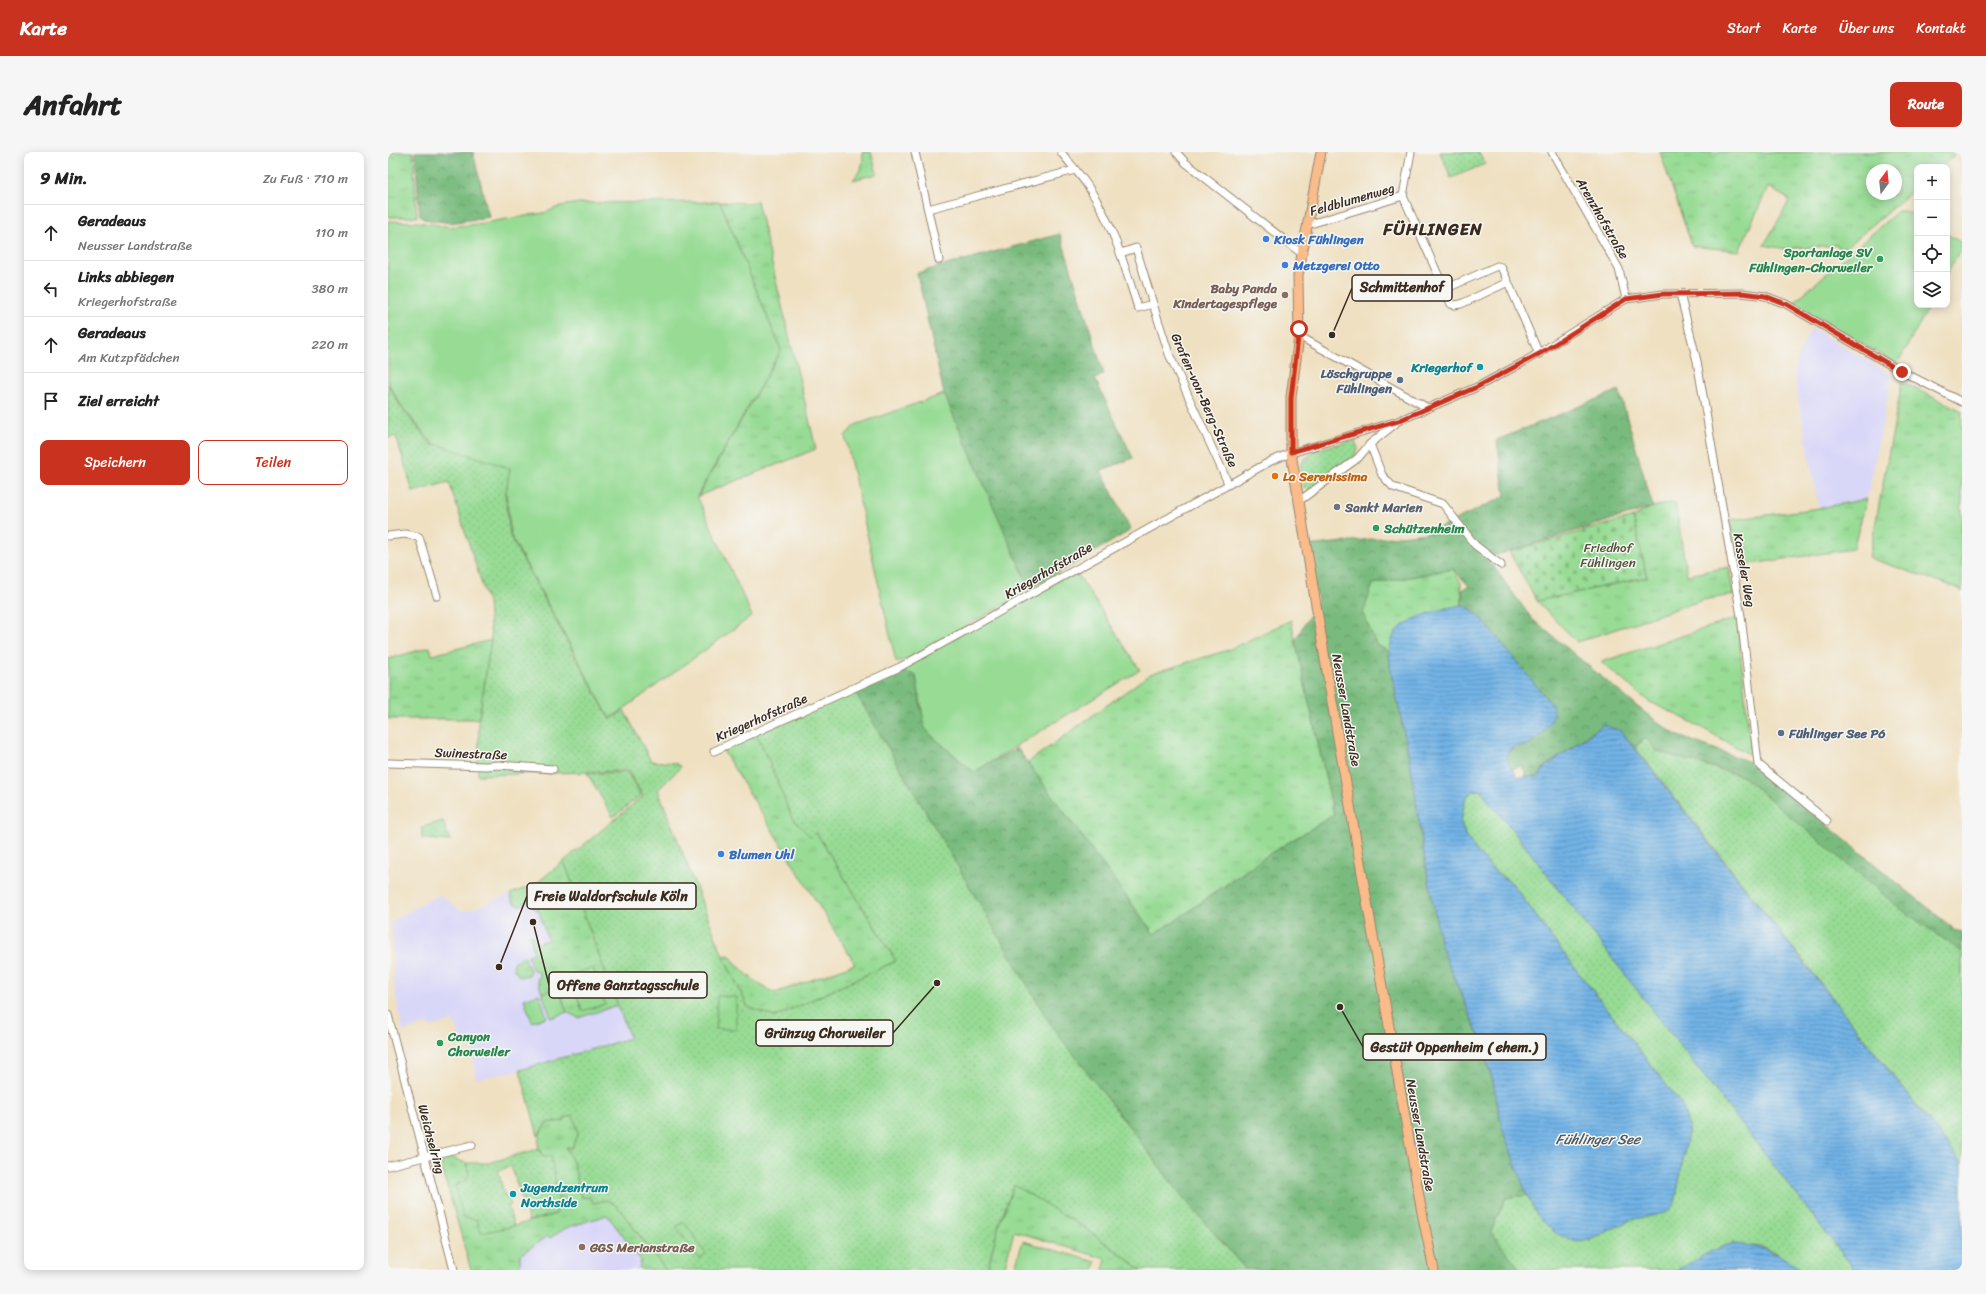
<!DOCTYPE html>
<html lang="de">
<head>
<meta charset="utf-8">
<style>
  :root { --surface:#fff; --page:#f6f6f6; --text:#222; --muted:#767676; --line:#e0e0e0; --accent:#c8321e }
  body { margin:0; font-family:Sriracha,sans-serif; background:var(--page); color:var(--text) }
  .controls { position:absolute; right:12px; top:12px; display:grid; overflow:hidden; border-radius:8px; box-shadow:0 2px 10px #0003 }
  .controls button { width:36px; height:36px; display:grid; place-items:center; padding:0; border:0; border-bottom:1px solid var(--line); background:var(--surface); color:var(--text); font:20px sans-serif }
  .compass { position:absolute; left:1478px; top:12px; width:36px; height:36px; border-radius:50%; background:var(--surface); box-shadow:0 2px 10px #0003; rotate:15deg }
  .stop { position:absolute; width:12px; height:12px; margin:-9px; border:3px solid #c8321e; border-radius:50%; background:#fff }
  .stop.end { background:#c8321e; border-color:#fff; box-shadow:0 1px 4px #0008 }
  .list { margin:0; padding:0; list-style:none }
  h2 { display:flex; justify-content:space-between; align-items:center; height:52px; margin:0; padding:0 16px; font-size:17px }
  h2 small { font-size:13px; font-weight:400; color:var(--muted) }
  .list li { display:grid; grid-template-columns:26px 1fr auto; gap:12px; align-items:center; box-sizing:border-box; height:56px; padding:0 16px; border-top:1px solid var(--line) }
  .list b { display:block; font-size:15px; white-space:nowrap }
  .list p { margin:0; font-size:13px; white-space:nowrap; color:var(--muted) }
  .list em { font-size:13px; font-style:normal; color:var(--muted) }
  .actions { display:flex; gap:8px; padding:12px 16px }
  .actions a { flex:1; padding:9px 0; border:1px solid var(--accent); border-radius:8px; text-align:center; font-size:14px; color:var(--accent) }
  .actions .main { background:var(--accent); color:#fff }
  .icon { flex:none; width:22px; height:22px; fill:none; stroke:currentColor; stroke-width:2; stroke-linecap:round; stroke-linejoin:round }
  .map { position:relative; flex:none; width:1574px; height:1118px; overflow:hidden; border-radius:8px }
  header { display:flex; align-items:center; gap:24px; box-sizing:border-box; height:56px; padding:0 20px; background:var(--accent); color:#fff }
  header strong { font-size:19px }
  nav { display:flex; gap:22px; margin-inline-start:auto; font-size:14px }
  .intro { display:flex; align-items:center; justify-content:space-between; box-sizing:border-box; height:96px; padding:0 24px }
  h1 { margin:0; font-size:28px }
  .button { padding:10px 18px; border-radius:8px; background:var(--accent); color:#fff; font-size:14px; font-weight:700 }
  main { display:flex; gap:24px; padding:0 24px }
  aside { flex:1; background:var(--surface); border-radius:8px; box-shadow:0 2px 10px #0003 }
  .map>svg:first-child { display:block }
  .built { fill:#d9d7f8 }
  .grass { fill:url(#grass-tufts); stroke:#698259; fill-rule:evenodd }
  .forest { fill:url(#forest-crowns); stroke:#5a724e }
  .cemetery { fill:url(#cemetery-stones); stroke:#698259 }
  .park { fill:url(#park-dots); stroke:#698259 }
  .garden { fill:#97db94; stroke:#698259 }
  .water { fill:url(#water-rules); stroke:#566e82 }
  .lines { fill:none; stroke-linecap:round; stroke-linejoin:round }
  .minor-casing { stroke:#958570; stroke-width:9 }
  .major-casing { stroke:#958570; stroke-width:11 }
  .minor { stroke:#fff; stroke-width:7 }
  .major { stroke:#f9bc8a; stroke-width:9 }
  .route { stroke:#c8321e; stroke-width:5 }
  .shop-dot { fill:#3f7fe0; stroke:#f6f6f2; stroke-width:1.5 }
  .leisure-dot { fill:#2e9e5b; stroke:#f6f6f2; stroke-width:1.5 }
  .education-dot { fill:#8d6e63; stroke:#f6f6f2; stroke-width:1.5 }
  .culture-dot { fill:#0f9aa8; stroke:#f6f6f2; stroke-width:1.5 }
  .service-dot { fill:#5c6f8a; stroke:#f6f6f2; stroke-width:1.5 }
  .food-dot { fill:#e8710a; stroke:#f6f6f2; stroke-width:1.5 }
  .worship-dot { fill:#6b7280; stroke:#f6f6f2; stroke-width:1.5 }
  .labels { text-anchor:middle; stroke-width:3; stroke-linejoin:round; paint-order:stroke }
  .street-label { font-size:13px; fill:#3b2a1e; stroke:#f6f6f2 }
  .shop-label { font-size:13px; font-weight:bold; fill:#366cbe; stroke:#f6f6f2; text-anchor:start }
  .leisure-label { font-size:13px; font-weight:bold; fill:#27864d; stroke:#f6f6f2; text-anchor:start }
  .education-label { font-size:13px; font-weight:bold; fill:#785e54; stroke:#f6f6f2; text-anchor:end }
  .culture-label { font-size:13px; font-weight:bold; fill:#0d838f; stroke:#f6f6f2; text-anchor:end }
  .service-label { font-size:13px; font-weight:bold; fill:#4e5e75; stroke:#f6f6f2; text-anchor:end }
  .food-label { font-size:13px; font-weight:bold; fill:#c56008; stroke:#f6f6f2; text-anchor:start }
  .worship-label { font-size:13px; font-weight:bold; fill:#5b616d; stroke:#f6f6f2; text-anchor:start }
  .park-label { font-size:13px; fill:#52563c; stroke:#f6f6f2 }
  .water-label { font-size:14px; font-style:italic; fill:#4e5a64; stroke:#f6f6f2 }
  .district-label { font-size:17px; font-weight:bold; letter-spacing:1px; fill:#3b2a1e; stroke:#f6f6f2 }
  .leader { fill:none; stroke:#3b2a1e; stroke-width:1.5 }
  .callout-dot { fill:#3b2a1e; stroke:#f6f6f2; stroke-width:1.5 }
  .callout { fill:#f6f6f2; stroke:#3b2a1e; stroke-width:1.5 }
  .callout-label { font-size:14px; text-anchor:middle; font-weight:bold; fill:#3b2a1e }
</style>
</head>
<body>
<header>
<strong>Karte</strong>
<nav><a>Start</a><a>Karte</a><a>Über uns</a><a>Kontakt</a></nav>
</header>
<div class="intro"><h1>Anfahrt</h1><a class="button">Route</a></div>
<main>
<aside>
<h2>9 Min.<small>Zu Fuß · 710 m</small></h2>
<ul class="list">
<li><svg class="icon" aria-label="ahead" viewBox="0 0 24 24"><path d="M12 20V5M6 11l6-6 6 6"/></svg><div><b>Geradeaus</b><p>Neusser Landstraße</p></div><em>110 m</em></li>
<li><svg class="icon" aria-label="left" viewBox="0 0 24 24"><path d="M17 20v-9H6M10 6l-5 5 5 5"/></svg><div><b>Links abbiegen</b><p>Kriegerhofstraße</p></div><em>380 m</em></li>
<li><svg class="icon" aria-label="ahead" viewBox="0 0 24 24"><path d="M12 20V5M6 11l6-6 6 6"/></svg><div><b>Geradeaus</b><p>Am Kutzpfädchen</p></div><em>220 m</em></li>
<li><svg class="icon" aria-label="arrive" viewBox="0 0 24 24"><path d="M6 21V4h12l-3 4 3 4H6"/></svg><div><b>Ziel erreicht</b></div></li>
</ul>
<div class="actions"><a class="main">Speichern</a><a>Teilen</a></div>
</aside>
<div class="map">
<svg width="1574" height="1118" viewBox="0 0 1574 1118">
  <defs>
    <pattern id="grass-tufts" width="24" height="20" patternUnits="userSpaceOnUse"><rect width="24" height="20" fill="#97db94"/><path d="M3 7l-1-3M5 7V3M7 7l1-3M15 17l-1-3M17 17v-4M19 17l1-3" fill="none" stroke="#83bc7f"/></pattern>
    <pattern id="forest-crowns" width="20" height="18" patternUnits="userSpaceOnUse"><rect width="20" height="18" fill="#79bb7e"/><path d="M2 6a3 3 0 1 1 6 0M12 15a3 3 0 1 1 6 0" fill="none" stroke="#649867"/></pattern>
    <pattern id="cemetery-stones" width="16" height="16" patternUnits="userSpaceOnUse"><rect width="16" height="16" fill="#97db94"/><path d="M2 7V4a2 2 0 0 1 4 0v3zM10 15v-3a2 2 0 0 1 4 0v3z" fill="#83bc7f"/></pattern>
    <pattern id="park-dots" width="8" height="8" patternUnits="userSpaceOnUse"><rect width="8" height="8" fill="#97db94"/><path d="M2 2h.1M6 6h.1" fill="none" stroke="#83bc7f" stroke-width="1.8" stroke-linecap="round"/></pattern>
    <pattern id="water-rules" width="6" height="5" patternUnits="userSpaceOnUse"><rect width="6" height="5" fill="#71b3e6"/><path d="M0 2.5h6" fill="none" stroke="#5e92ba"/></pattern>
  </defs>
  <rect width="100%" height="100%" fill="#f6f6f2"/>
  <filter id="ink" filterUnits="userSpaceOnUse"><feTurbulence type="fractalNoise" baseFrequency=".025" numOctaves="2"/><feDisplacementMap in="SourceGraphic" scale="8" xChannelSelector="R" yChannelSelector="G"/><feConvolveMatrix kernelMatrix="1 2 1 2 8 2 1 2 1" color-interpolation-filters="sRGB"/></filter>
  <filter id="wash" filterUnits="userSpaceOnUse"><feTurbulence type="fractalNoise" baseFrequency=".012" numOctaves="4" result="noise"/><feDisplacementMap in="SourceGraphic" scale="16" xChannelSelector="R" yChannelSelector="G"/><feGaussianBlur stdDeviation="0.9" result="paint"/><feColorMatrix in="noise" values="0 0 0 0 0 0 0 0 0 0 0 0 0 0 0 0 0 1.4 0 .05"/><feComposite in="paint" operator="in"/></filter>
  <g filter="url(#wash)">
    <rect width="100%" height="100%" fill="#efe0c1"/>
    <g class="built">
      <path d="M1424,176L1504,223L1479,347L1431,356L1406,225L1412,198Z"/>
      <path d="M176,709L242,886L132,918L88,927L83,893L72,892L71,881L65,869L41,875L39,872L15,880L7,838L3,771L6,768L46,745L53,743L72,758L79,759L146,733Z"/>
      <path d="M219,1063L253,1109L252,1116L253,1118H132V1103L160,1084L162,1086L178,1076Z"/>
    </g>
    <g class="grass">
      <path d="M0,0H25L29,65H0Z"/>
      <path d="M474,0H483L489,22L465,28C472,19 477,12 474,0Z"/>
      <path d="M1272,0H1563L1566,3L1553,15H1529V35L1454,99L1449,93L1399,97L1376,93L1402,48L1380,35L1351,99L1304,94ZM1484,18H1508V42H1484Z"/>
      <path d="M369,49L428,297L310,344L393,198L332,50L359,51Z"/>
      <path d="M1514,230L1574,259V440L1567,435L1481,406Z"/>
      <path d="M1479,347L1465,397L1349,414L1342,368L1431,356Z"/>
      <path d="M1287,350L1299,423L1341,415L1345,443L1315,448L1189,490L1149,449L1259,425L1245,365L1264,355Z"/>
      <path d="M1065,417L1073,431L1074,453L1059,456L1008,480L1001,500L988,492L979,476L975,461L984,432Z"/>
      <path d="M1349,466L1363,603L1305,571L1260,549L1213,510Z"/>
      <path d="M903,468L946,663L883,701L787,769L766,782L639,611L762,522L840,498Z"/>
      <path d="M103,488L91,567H0V507L42,495L44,503Z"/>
      <path d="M368,582L423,684L428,680L508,809L387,865L360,855L335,804L341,803C353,818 369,833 387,841L467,812L334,597Z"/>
      <path d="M176,709L230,853L190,866L179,860L170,835L154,841L149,827L151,825V820L144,817L140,803L146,801L142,783H144L149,791L160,788L150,757L148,758L142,748L132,754L125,750L122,742L146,733Z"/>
      <path d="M136,804L142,819L141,823L131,825L126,817L125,810Z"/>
      <path d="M185,963L190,980L184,996H179L186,1013L193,1045H202L206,1051L219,1048L229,1054L278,1118H253L251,1116L253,1108L219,1063L178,1076L162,1086L160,1084L132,1103V1118H83L53,1012L56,1006L60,1004L78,1011L81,1022L78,1029L67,1033L126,1074L168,1062L163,1005L155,1004C146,992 151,983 158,971L175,969L177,966Z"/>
      <path d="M626,1033L697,1076L754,1118H715L718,1107L626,1079L616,1118H599L611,1072Z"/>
    </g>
    <g class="forest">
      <path d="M27,0H85L101,65L62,71L36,67L32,64Z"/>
      <path d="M672,82L716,222L707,227L745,306L713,319L743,378L642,438L556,242L529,121Z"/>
      <path d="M1231,238L1265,355L1099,406L1144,467L1252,557L1288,583L1362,610L1567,778L1574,781V822L1354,624L1268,599L1258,586L1247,595L1233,579L1204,580L1156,616L1151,625H1137L1138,620L1133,614L1124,617L1119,611V603L1122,598L1127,594L1138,595L1148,587L1166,563L1164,553L1092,465L1082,456L1074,453V438L1081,434L1065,417L985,432L975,461L988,492L1001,500L1002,514L1023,614L1036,703L1053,794L1092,887L1105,929L1114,976L1139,1043L1118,1046L1103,1079L1133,1118H858L793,1043L661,870L466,538L509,518L528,523L533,557L542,582L586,620L629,596L766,782L787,769L883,701L946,663L907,488L930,449L918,394L1040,381L1117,344L1109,288Z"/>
    </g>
    <path class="cemetery" d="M1245,365L1259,425L1149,449L1121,400Z"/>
    <g class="park">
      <path d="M1052,0H1091L1097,12L1063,26Z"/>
      <path d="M156,61L140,306L117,341L122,384L222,568L236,558L263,609L287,611L293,615L270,638L335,804L360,855L387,865L508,809L428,680L423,685L404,666L378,602L368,582L466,538L661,870L793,1043L858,1118H754L697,1076L626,1033L611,1072L599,1118H278L229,1054L219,1048L205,1051L202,1045H193L186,1013L178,995L184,996L190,980L185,963L177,966L176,969L158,971L150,984L132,918L242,886L176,709L255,644L240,619L90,623L91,567L103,488L100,451L61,330L25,340L8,284L0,286V232L13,255L44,293L104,287L142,63Z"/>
      <path d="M967,288L970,297L965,306L920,338L916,336C913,315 906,312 927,300L926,298Z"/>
      <path d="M1258,586L1268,599L1354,624L1514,758L1574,800V1011L1247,595Z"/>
      <path d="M199,621H240L253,643L225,665Z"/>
      <path d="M1091,638C1097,641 1105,656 1112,662L1467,1118H1413L1389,1101L1373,1095L1345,1092L1334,1094L1307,1110L1288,1118H1133L1103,1080L1118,1046L1139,1043L1149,1063L1202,1088L1242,1068L1267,1063L1287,1051L1301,975L1294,953L1169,793L1124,731L1109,721L1090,701L1077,683L1073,669L1075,657L1078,645L1085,639Z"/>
      <path d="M55,669L62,689L34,687V675Z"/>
      <path d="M150,997L155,1004H163L171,1050L168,1062L141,1069L123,1014L110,1019L117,1045L120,1044L123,1053L120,1054L126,1074L93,1081L89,1068L75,1065L67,1034L78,1029L81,1022L78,1011H100Z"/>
    </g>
    <g class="garden">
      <path d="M332,50L393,198L309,344L364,464L222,567L123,384L118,341L122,316L44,291L14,255L0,231V69L30,70L62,75L89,72L156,61L173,54L191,51Z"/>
      <path d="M1510,59H1517L1529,65V153H1542L1509,212L1406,153L1405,151Z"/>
      <path d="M1559,82L1574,91V95L1559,122Z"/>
      <path d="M556,242L642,438L520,507L508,510L457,284L467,273Z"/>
      <path d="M687,418L752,518L586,620L542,582L537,576L528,523L509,518Z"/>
      <path d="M205,816L217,852L194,859L183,822Z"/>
      <path d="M170,835L179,860L163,866L154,841Z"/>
      <path d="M151,842L159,865L144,870L136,847Z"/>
      <path d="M329,844L348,845V877H328Z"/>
      <path d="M296,1070L318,1102L311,1107L288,1075Z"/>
      <path d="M635,1089L708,1110L706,1118H626Z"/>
    </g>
    <g class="water">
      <path d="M1074,453L1082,456L1092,465L1164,553L1166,563C1160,575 1151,587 1139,593C1135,596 1131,593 1127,595C1110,600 1124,617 1130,625H1151L1156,616L1215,573L1233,579L1574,1011V1118H1467L1112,662L1102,652L1096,641L1091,638L1085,639L1078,645L1075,657L1073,669L1077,683L1090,701L1108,721L1124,731L1169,793L1294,953L1301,975L1287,1051L1283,1056L1277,1061L1242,1068L1202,1088L1189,1090L1167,1081L1149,1063L1139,1043L1114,976L1105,929L1092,887L1053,794L1036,703L1023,614L1002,514C1001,504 1001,487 1009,479C1021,465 1056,456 1074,453Z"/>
      <path d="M1345,1092C1374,1094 1391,1100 1413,1118H1288C1307,1110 1325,1095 1345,1092Z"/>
    </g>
  </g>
  <g filter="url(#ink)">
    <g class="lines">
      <g class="minor-casing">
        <g id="minor">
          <path d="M527,0L551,108"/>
          <path d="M673,0C682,12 693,23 701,36C725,72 737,115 750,156L765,152L781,202L840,331"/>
          <path d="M788,0L798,11L913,101"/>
          <path d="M1164,0L1231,117L1238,147"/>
          <path d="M1015,44L1023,0"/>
          <path d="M540,57L687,18"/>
          <path d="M919,73L1015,44L1063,152L1066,153L1073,152L1120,130L1151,202"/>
          <path d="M733,101L748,96L765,152"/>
          <path d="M1057,137L1109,114L1113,115L1120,130"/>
          <path d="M1292,142L1309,209L1353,464L1370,612L1439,669"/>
          <path d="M911,184L1038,255"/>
          <path d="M982,292L994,323L1005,335L1055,352L1087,393L1113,413"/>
          <path d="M911,349L970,306L982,292L1007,272"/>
          <path d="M0,384L17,382L31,385L49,444"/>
          <path d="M326,599L512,515L883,309L903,301L1010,269L1089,235L1136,210L1238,147L1275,142L1354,141L1377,144L1398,152L1511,218L1574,250"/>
          <path d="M0,611L98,614L110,613L165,617"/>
          <path d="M0,863L66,1118"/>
          <path d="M0,1014L84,993"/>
        </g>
      </g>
      <g class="major-casing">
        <path id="major" d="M933,0L910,124L911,184L903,245V301L949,580L1034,1061L1046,1118"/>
      </g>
      <use href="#minor" class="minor"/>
      <use href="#major" class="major"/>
    </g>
  </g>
  <g class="lines" filter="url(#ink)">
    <path class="route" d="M911,177L903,246V300L1010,269L1089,235L1151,202L1238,147L1275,142L1354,141L1377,144L1398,152L1514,220"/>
  </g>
  <g class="shop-dot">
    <circle cx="878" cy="87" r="4"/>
    <circle cx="897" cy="113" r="4"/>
    <circle cx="333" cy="702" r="4"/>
  </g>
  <g class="leisure-dot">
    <circle cx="1492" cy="107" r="4"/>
    <circle cx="988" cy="376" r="4"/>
    <circle cx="52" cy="891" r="4"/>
  </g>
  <g class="education-dot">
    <circle cx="897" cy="143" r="4"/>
    <circle cx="194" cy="1095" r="4"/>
  </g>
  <g class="culture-dot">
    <circle cx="1092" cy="215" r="4"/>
    <circle cx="125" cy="1042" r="4"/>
  </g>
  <g class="service-dot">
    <circle cx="1012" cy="228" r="4"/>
    <circle cx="1393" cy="581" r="4"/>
  </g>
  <circle class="food-dot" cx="887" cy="324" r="4"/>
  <circle class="worship-dot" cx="949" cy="355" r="4"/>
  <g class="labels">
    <g class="street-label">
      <text transform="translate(964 47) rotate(-16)" y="5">Feldblumenweg</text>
      <text transform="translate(1215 66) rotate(60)" y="5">Arenzhofstraße</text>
      <text transform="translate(817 248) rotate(66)" y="5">Grafen-von-Berg-Straße</text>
      <text transform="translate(660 418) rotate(-30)" y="5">Kriegerhofstraße</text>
      <text transform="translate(1357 418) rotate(80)" y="5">Kasseler Weg</text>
      <text transform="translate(959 558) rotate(80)" y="5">Neusser Landstraße</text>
      <text transform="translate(373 565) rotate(-24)" y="5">Kriegerhofstraße</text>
      <text transform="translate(83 601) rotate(2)" y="5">Swinestraße</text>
      <text transform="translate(1033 983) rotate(80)" y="5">Neusser Landstraße</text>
      <text transform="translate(44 987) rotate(75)" y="5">Weichselring</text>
    </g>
    <g class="shop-label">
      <text x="886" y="92">Kiosk Fühlingen</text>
      <text x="905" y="118">Metzgerei Otto</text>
      <text x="341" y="707">Blumen Uhl</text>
    </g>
    <g class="leisure-label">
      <text x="1484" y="105" text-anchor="end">Sportanlage SV<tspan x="1484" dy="15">Fühlingen-Chorweiler</tspan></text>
      <text x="996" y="381">Schützenheim</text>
      <text x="60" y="889">Canyon<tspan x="60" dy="15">Chorweiler</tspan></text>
    </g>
    <g class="education-label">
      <text x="889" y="141">Baby Panda<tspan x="889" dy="15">Kindertagespflege</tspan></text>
      <text x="202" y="1100" text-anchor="start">GGS Merianstraße</text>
    </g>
    <g class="culture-label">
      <text x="1084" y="220">Kriegerhof</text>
      <text x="133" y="1040" text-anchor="start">Jugendzentrum<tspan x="133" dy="15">Northside</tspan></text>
    </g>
    <g class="service-label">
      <text x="1004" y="226">Löschgruppe<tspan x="1004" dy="15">Fühlingen</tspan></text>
      <text x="1401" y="586" text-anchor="start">Fühlinger See P6</text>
    </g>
    <g class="food-label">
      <text x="895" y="329">La Serenissima</text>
    </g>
    <g class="worship-label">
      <text x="957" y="360">Sankt Marien</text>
    </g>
    <g class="park-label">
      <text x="1220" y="400">Friedhof<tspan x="1220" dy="15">Fühlingen</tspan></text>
    </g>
    <g class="water-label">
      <text x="1210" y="992">Fühlinger See</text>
    </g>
    <g class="district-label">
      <text x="1045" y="83">FÜHLINGEN</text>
    </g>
  </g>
  <path class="leader" d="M944 183L964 136M111 815L139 744M145 770L161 833M549 831L505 881M952 855L975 895"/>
  <g class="callout-dot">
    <circle cx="944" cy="183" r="4"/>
    <circle cx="111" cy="815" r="4"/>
    <circle cx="145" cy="770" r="4"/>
    <circle cx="549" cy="831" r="4"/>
    <circle cx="952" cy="855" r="4"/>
  </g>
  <g class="callout">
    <rect x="964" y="123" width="100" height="26" rx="4"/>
    <rect x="139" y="731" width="169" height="26" rx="4"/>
    <rect x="161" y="820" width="158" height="26" rx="4"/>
    <rect x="368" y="868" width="137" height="26" rx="4"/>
    <rect x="975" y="882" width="183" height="26" rx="4"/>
  </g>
  <g class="callout-label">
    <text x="1014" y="140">Schmittenhof</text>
    <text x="223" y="749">Freie Waldorfschule Köln</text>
    <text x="240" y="838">Offene Ganztagsschule</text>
    <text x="437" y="886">Grünzug Chorweiler</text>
    <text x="1066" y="900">Gestüt Oppenheim ( ehem.)</text>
  </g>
</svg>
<div class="controls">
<button>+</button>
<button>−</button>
<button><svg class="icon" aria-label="locate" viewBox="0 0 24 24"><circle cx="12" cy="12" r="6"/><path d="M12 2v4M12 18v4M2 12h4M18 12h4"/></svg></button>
<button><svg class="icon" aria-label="layers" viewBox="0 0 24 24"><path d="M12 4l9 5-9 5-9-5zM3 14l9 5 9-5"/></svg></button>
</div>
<svg class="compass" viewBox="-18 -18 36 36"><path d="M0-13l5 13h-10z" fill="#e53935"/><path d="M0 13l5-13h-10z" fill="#767676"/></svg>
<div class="stop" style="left:911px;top:177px"></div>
<div class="stop end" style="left:1514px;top:220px"></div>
</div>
</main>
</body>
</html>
